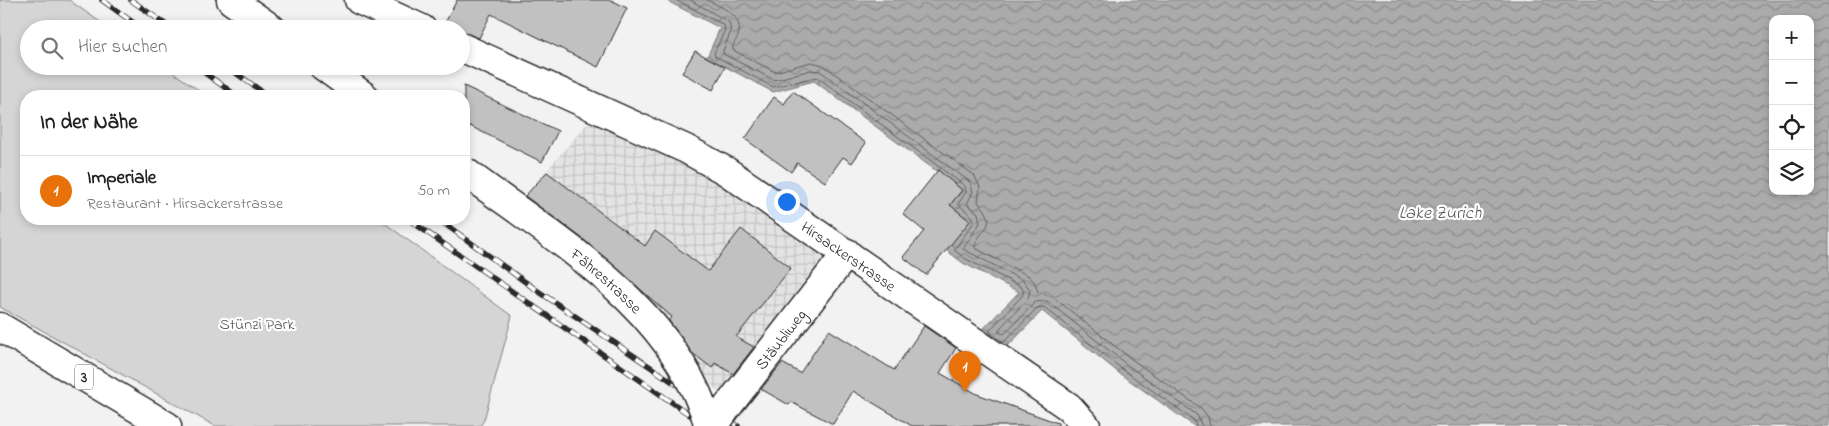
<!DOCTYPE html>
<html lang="de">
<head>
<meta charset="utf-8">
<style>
  :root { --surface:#fff; --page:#f6f6f6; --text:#222; --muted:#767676; --line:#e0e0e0; --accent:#d93025 }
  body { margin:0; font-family:"Indie Flower",sans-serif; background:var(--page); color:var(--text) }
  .controls { position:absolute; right:15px; top:15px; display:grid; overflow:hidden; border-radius:10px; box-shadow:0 2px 8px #0003 }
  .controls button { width:45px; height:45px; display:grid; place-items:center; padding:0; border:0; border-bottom:1px solid var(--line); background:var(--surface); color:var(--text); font:25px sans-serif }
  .you { position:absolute; left:786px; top:201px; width:18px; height:18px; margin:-12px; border:4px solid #fff; border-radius:50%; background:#1a73e8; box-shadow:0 0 0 8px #1a73e833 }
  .badge { display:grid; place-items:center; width:32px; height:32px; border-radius:50%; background:var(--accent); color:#fff; font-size:16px; font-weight:700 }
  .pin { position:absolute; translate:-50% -41px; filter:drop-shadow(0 1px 2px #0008) }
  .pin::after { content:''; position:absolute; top:26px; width:18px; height:15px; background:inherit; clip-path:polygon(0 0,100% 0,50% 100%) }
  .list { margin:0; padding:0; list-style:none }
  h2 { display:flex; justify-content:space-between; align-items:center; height:65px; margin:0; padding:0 20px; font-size:21px }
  h2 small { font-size:16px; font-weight:400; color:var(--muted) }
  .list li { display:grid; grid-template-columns:32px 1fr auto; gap:15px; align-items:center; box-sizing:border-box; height:70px; padding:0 20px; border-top:1px solid var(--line) }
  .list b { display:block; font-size:19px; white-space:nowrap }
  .list p { margin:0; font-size:16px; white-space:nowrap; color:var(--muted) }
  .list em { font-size:16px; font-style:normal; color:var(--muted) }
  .icon { flex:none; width:28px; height:28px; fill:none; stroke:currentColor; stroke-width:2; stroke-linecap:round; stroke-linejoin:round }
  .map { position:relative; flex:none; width:1829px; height:426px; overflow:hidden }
  .search { position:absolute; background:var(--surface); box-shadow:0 2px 8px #0003; left:20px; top:20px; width:450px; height:55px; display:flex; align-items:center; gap:12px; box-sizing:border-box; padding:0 18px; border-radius:28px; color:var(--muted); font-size:19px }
  .panel { position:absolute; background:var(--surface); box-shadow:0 2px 8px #0003; left:20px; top:90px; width:450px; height:135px; border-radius:20px }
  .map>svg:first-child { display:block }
  .industrial { fill:url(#industrial-grid) }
  .park { fill:#d5d5d5; stroke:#808080 }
  .water { fill:url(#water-waves); stroke:#787878; fill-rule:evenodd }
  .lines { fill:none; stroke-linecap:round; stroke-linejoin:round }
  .shore { stroke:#5e5e5e; stroke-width:1 }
  .building { fill:#c1c1c1; stroke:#2b2b2b }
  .minor-casing { stroke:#2b2b2b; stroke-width:31 }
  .major-casing { stroke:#2b2b2b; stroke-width:31 }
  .minor { stroke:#fff; stroke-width:28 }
  .major { stroke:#fff; stroke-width:28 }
  .rail-casing { stroke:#2b2b2b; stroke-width:5.5 }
  .rail { stroke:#fff; stroke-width:4; stroke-dasharray:11; stroke-linecap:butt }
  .minor-bridge-casing { stroke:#2b2b2b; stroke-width:31; stroke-linecap:butt }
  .minor-bridge { stroke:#fff; stroke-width:28 }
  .labels { text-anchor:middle; stroke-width:4.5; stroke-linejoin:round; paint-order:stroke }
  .shield { fill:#fff; stroke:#6b6b6b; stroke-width:1 }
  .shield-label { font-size:15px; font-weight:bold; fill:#2b2b2b }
  .street-label { font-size:16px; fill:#2b2b2b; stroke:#fff }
  .park-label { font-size:16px; fill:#565656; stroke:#fff }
  .water-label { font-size:18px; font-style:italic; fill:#585858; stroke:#fff }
</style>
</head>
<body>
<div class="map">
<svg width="1829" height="426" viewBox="0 0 1829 426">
  <defs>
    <pattern id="industrial-grid" width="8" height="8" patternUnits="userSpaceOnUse" patternTransform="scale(1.25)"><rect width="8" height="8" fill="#e3e3e3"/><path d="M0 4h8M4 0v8" fill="none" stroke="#c3c3c3"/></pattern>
    <pattern id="water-waves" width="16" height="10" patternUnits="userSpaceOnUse" patternTransform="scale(1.25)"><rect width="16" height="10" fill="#ababab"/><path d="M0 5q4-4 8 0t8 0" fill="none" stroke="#8b8b8b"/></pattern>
  </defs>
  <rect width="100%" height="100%" fill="#f2f2f2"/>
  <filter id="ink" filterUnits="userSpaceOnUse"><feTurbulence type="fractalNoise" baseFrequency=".02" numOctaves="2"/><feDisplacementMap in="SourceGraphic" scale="10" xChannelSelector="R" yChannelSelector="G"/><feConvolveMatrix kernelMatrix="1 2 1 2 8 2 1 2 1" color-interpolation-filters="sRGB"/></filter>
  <g filter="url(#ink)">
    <path class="industrial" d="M591,119L682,159L829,254L719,393L662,329L516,206Z"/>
    <path class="park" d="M0,0H69L110,29H29V66H164L207,96H26V219H379L512,316L484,420L480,426H215L0,307Z"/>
    <path class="water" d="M665,0H1829V426H1194L1119,373L1042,311L1004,350L980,332L1019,292L963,263L946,250L969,221L950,205L962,190L814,81L773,92L707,57L720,28ZM1773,19H1810V191H1773Z"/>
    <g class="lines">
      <g class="shore">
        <path d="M676,0L724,25L725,30L714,53L715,56L773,87L817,77L965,186L966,192L958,204L973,217L974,222L954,250L966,259L1020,286L1024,291L1022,296L990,330V333L1004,342L1037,308L1044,307L1122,369L1194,420L1196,426"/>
        <path d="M690,0L729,22L731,31L723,51V54L774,80L811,70L820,71L970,182L973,192L967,204L978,213L980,223L963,249L1024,281L1030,290L1028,299L999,329V332L1004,334L1035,302L1047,301L1126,364L1197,415L1202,426"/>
        <path d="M707,0C721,7 745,15 738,36C736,41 732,45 733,50L775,72L811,62L823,65L974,175L980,187L978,202C1003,228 976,229 975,248L1029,276L1035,283L1038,292L1053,297L1130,358L1202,409L1208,417L1210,426"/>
      </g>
    </g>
    <g class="building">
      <path d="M457,0H611L627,8L598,67L491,14L479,38L463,32L461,29L445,23Z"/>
      <path d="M695,51L725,67L713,90L682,73Z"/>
      <path d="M464,86L558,131L542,162L464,123Z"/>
      <path d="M793,91L866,143L852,163L843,157L825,182L797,163L791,172L745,139L774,97L784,104Z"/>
      <path d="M938,170L962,190L950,205L970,221L926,275L903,257L924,231L903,214Z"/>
      <path d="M547,172L645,246L655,231L708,271L741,229L791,268L736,337L754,347L733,374L715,363L712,368L691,352L669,321L672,317L583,239L525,196Z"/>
      <path d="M924,326L956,348L940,373L977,394L1058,423V426H912L853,391L833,424L791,402L789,405L761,389L782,363L800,373L829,330L894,370Z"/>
    </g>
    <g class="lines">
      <g class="minor-casing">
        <g id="minor">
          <path d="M231,0L272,29"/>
          <path d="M359,0L422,29"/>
          <path id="s1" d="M461,47L686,149L726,171L1069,407L1086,426"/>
          <path d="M323,66L364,96"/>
          <path id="s2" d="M728,406L847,253"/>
        </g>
      </g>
      <g class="major-casing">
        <path id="major" d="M0,327L167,426"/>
      </g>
      <use href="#minor" class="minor"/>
      <use href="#major" class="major"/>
      <g class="rail-casing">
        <g id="rail">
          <path d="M102,0L142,29"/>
          <path d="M131,0L172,29"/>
          <path d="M195,66L237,96"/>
          <path d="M226,66L268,96"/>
          <path d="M408,219L706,426"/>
          <path d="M438,219L535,289L738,426"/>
        </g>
      </g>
      <use href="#rail" class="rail"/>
      <g class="minor-bridge-casing">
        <g id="minor-bridge">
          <path id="s3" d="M464,171C556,240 675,308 709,426"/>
          <path d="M714,426L728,406"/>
        </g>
      </g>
      <use href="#minor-bridge" class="minor-bridge"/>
    </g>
  </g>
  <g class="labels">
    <rect class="shield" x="75" y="364.5" width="18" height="25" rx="4"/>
    <g class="shield-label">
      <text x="84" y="382">3</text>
    </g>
    <g class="street-label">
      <text dy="6" stroke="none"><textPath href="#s1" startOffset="442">Hirsackerstrasse</textPath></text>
      <text dy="6" stroke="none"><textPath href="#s3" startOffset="180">Fährestrasse</textPath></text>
      <text dy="6" stroke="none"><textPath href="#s2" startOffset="85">Stäubliweg</textPath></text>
    </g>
    <g class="park-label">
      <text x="257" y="329">Stünzi Park</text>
    </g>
    <g class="water-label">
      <text x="1440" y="218">Lake Zurich</text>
    </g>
  </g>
</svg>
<div class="controls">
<button>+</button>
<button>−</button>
<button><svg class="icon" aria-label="locate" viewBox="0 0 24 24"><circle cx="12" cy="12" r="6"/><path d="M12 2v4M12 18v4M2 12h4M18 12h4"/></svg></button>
<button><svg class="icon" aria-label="layers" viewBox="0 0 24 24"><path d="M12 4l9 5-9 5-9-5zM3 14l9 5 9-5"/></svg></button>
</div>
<div class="you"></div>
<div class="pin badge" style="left:965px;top:392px;background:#e8710a">1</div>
<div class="search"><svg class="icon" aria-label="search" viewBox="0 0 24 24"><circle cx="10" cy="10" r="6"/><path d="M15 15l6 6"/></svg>Hier suchen</div>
<section class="panel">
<h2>In der Nähe<small></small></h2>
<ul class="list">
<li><span class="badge" style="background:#e8710a">1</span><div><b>Imperiale</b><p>Restaurant · Hirsackerstrasse</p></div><em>50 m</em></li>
</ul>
</section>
</div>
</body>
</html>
